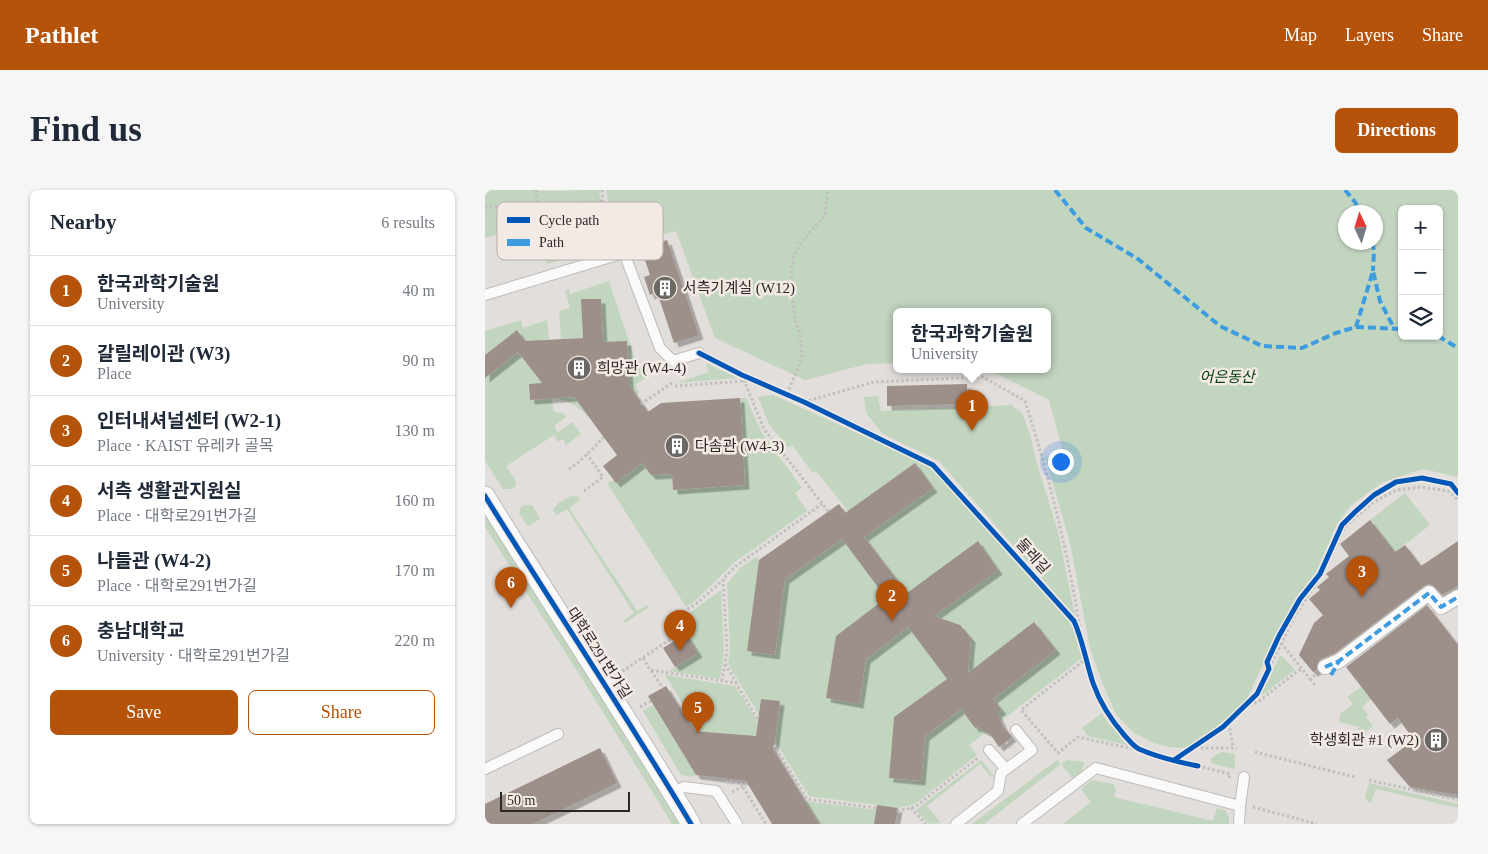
<!DOCTYPE html>
<html lang="en">
<head>
<meta charset="utf-8">
<style>
  :root { --surface:#fff; --page:#f6f6f7; --text:#1f2937; --muted:#747a83; --line:#e0e1e3; --accent:#b45309 }
  body { margin:0; font-family:"Times New Roman","Noto Sans KR",serif; background:var(--page); color:var(--text) }
  .controls { position:absolute; right:15px; top:15px; display:grid; overflow:hidden; border-radius:8px; box-shadow:0 1px 4px #0004 }
  .controls button { width:45px; height:45px; display:grid; place-items:center; padding:0; border:0; border-bottom:1px solid var(--line); background:var(--surface); color:var(--text); font:25px sans-serif }
  .compass { position:absolute; left:853px; top:15px; width:45px; height:45px; border-radius:50%; background:var(--surface); box-shadow:0 1px 4px #0004; rotate:356deg }
  .scale { position:absolute; left:15px; bottom:12px; width:130px; box-sizing:border-box; padding-left:5px; border:2px solid #2b2826; border-top:0; font-size:14px; line-height:18px; white-space:nowrap; color:#2b2826; -webkit-text-stroke:4px #f3eae5; paint-order:stroke }
  .you { position:absolute; left:575px; top:271px; width:18px; height:18px; margin:-12px; border:4px solid #fff; border-radius:50%; background:#1a73e8; box-shadow:0 0 0 8px #1a73e833 }
  .badge { display:grid; place-items:center; width:32px; height:32px; border-radius:50%; background:var(--accent); color:#fff; font-size:16px; font-weight:700 }
  .pin { position:absolute; translate:-50% -41px; filter:drop-shadow(0 1px 2px #0008) }
  .pin::after { content:''; position:absolute; top:26px; width:18px; height:15px; background:inherit; clip-path:polygon(0 0,100% 0,50% 100%) }
  .popup { position:absolute; left:408px; top:118px; width:158px; height:65px; box-sizing:border-box; display:grid; place-content:center; border-radius:8px; background:var(--surface); filter:drop-shadow(0 1px 4px #0005); font-size:16px; white-space:nowrap; color:var(--muted) }
  .popup b { font-size:19px; color:var(--text) }
  .popup::after { content:''; position:absolute; left:50%; top:100%; margin-left:-10px; border:10px solid transparent; border-top-color:var(--surface) }
  .list { margin:0; padding:0; list-style:none }
  h2 { display:flex; justify-content:space-between; align-items:center; height:65px; margin:0; padding:0 20px; font-size:21px }
  h2 small { font-size:16px; font-weight:400; color:var(--muted) }
  .list li { display:grid; grid-template-columns:32px 1fr auto; gap:15px; align-items:center; box-sizing:border-box; height:70px; padding:0 20px; border-top:1px solid var(--line) }
  .list b { display:block; font-size:19px; white-space:nowrap }
  .list p { margin:0; font-size:16px; white-space:nowrap; color:var(--muted) }
  .list em { font-size:16px; font-style:normal; color:var(--muted) }
  .actions { display:flex; gap:10px; padding:15px 20px }
  .actions a { flex:1; padding:11px 0; border:1px solid var(--accent); border-radius:8px; text-align:center; font-size:18px; color:var(--accent) }
  .actions .main { background:var(--accent); color:#fff }
  .icon { flex:none; width:28px; height:28px; fill:none; stroke:currentColor; stroke-width:2; stroke-linecap:round; stroke-linejoin:round }
  .map { position:relative; flex:none; width:973px; height:634px; overflow:hidden; border-radius:8px }
  header { display:flex; align-items:center; gap:30px; box-sizing:border-box; height:70px; padding:0 25px; background:var(--accent); color:#fff }
  header strong { font-size:24px }
  nav { display:flex; gap:28px; margin-inline-start:auto; font-size:18px }
  .intro { display:flex; align-items:center; justify-content:space-between; box-sizing:border-box; height:120px; padding:0 30px }
  h1 { margin:0; font-size:35px }
  .button { padding:12px 22px; border-radius:8px; background:var(--accent); color:#fff; font-size:18px; font-weight:700 }
  main { display:flex; gap:30px; padding:0 30px }
  aside { flex:1; background:var(--surface); border-radius:8px; box-shadow:0 1px 4px #0004 }
  .map>svg:first-child { display:block }
  .green { fill:#c2d5bf; fill-rule:evenodd }
  .building { fill:#9d8f8a; filter:url(#shadow) }
  .lines { fill:none; stroke-linecap:round; stroke-linejoin:round }
  .service-casing { stroke:#bfbbb9; stroke-width:12 }
  .pedestrian-casing { stroke:#bfbbb9; stroke-width:16 }
  .minor-casing { stroke:#bfbbb9; stroke-width:21 }
  .path { stroke:#c1c0bf; stroke-width:3; stroke-dasharray:2.5 2.5; stroke-linecap:butt }
  .service { stroke:#fbfafa; stroke-width:10 }
  .pedestrian { stroke:#fbfafa; stroke-width:14 }
  .minor { stroke:#fbfafa; stroke-width:19 }
  .quiet { stroke:#3d9ce0; stroke-width:4; stroke-dasharray:8 4; stroke-linecap:butt }
  .cycleway-casing { stroke:#f3eae5; stroke-width:8 }
  .cycleway { stroke:#0057b8; stroke-width:5 }
  .labels { text-anchor:middle; stroke-width:5; stroke-linejoin:round; paint-order:stroke }
  .poi-label { font-size:15px; fill:#2b2826; stroke:#f3eae5; text-anchor:start }
  .park-label { font-size:15px; font-style:italic; fill:#02410d; stroke:#f3eae5 }
  .street-label { font-size:15px; fill:#2b2826; stroke:#f3eae5 }
  .key { fill:#f3eae5; stroke:#b7b0ac; stroke-width:1 }
  .key-label { font-size:14px; fill:#2b2826 }
</style>
</head>
<body>
<header>
<strong>Pathlet</strong>
<nav><a>Map</a><a>Layers</a><a>Share</a></nav>
</header>
<div class="intro"><h1>Find us</h1><a class="button">Directions</a></div>
<main>
<aside>
<h2>Nearby<small>6 results</small></h2>
<ul class="list">
<li><span class="badge">1</span><div><b>한국과학기술원</b><p>University</p></div><em>40 m</em></li>
<li><span class="badge">2</span><div><b>갈릴레이관 (W3)</b><p>Place</p></div><em>90 m</em></li>
<li><span class="badge">3</span><div><b>인터내셔널센터 (W2-1)</b><p>Place · KAIST 유레카 골목</p></div><em>130 m</em></li>
<li><span class="badge">4</span><div><b>서측 생활관지원실</b><p>Place · 대학로291번가길</p></div><em>160 m</em></li>
<li><span class="badge">5</span><div><b>나들관 (W4-2)</b><p>Place · 대학로291번가길</p></div><em>170 m</em></li>
<li><span class="badge">6</span><div><b>충남대학교</b><p>University · 대학로291번가길</p></div><em>220 m</em></li>
</ul>
<div class="actions"><a class="main">Save</a><a>Share</a></div>
</aside>
<div class="map">
<svg width="973" height="634" viewBox="0 0 973 634">
  <defs>
    <filter id="shadow"><feDropShadow dx="4.5" dy="4.5" stdDeviation="0" flood-color="#0004"/></filter>
  </defs>
  <rect width="100%" height="100%" fill="#e2dedb"/>
  <g class="green">
    <path d="M0,0H54L55,1L114,0L116,15L131,54L62,74L50,34L0,48Z"/>
    <path d="M121,0H973V287L938,279L898,292L866,315L852,334L831,382L811,410L794,440L762,509L750,521L718,548L702,557L694,558L684,557L669,553L649,543L631,524L618,495L605,458L585,353L560,267L578,262L564,210L504,180H562V122H412V173L382,174L320,190L230,148L191,41L146,54L140,53L123,10ZM917,19H954V146H917ZM861,22H891V52H861Z"/>
    <path d="M124,91L149,166L163,186L150,195L155,203L150,205L118,152L116,109L97,110L98,148L76,149L74,121L85,118L80,100L84,99L85,104Z"/>
    <path d="M36,130L38,138L62,130L64,149L55,150V164L44,155L32,140L0,165V141Z"/>
    <path d="M33,162L57,193L44,195L45,210L89,207L102,226C91,215 83,209 67,209L69,222L77,223L82,226L69,236L73,242L87,232L96,244L81,255L78,249L73,252L69,245L21,276L31,291V296L26,299H18L0,271V188Z"/>
    <path d="M221,173L252,188L192,193L224,182Z"/>
    <path d="M288,205L447,277L583,430L589,438L597,468L516,531L510,524L516,520L508,509L571,460L549,432L483,483L486,448C471,431 468,429 446,435L443,430L513,380L493,352L422,403L379,347L430,273L363,321L331,281L328,283L307,255L303,258L284,234L273,207Z"/>
    <path d="M393,206L396,221L526,215L537,223L545,245L552,274L573,341L590,426L454,271L398,244L381,223L379,207Z"/>
    <path d="M255,208H261L276,241L317,298L310,303L322,321L250,372L210,411L201,417L122,293L129,290L131,292L157,273L166,285L187,284L188,300L260,295Z"/>
    <path d="M920,303L945,335L910,362L885,330Z"/>
    <path d="M88,306L94,307L95,310L84,318L152,421L163,415L164,417L140,433L139,430L149,423L82,319L72,325L68,320C73,312 80,308 88,306Z"/>
    <path d="M41,315H47L55,329L43,336L34,323L36,317Z"/>
    <path d="M0,319L194,634H187L103,498L0,337Z"/>
    <path d="M357,349L401,408L351,446L341,508L374,513L381,469L423,437L462,489L409,527L404,588L436,591L440,546L476,519L490,538L496,535L501,542L505,544L500,543L484,555L492,565L430,614L413,618L324,606L290,551L295,511L276,509L274,525L243,474L245,460L242,394L255,378L271,367L274,370L262,461L290,465L300,389Z"/>
    <path d="M236,400L239,461L235,489L184,481L213,463L203,448L207,445L196,429Z"/>
    <path d="M795,466H797L810,480L777,505H775Z"/>
    <path d="M180,485L250,496L273,532L271,546L209,541L206,535L209,532Z"/>
    <path d="M876,497L886,509L877,517L883,525L881,527L888,536L881,541L879,552L875,555L870,552L874,537L854,532L855,524L868,514L862,507Z"/>
    <path d="M168,515L211,585L207,587L196,585L158,521Z"/>
    <path d="M617,523L621,530L642,555L603,546L597,538Z"/>
    <path d="M737,562L750,564V579L728,574L726,572V569L731,565Z"/>
    <path d="M496,570L509,586L507,588L495,574L442,616L456,633L444,634L431,620Z"/>
    <path d="M572,570L576,574L582,570L599,572L597,581L588,589L576,574L499,634H487Z"/>
    <path d="M607,590L628,594L631,599L629,607L728,631L732,618L740,620L744,628V634H578L606,612L596,599Z"/>
    <path d="M884,593L973,614V618L891,599L886,612H883L880,607Z"/>
    <path d="M319,611L391,620L389,634H334Z"/>
  </g>
  <g class="building">
    <path d="M182,50L214,145L189,153L172,102L165,105L159,87L165,85L156,58Z"/>
    <path d="M96,109H116L118,152L142,151L144,195L163,222L176,213L255,208L260,295L188,300L187,284L166,285L157,273L131,293L118,276L132,265L89,207L45,210L44,194L57,193L33,162L0,188V165L32,140L40,151L98,148Z"/>
    <path d="M482,194L483,214L402,216V196Z"/>
    <path d="M430,273L448,298L379,347L422,403L493,351L513,380L449,426L475,435L486,448L483,483L549,432L571,460L508,509L517,520L512,523L518,536L527,547L514,557L505,544L492,537L490,538L476,519L440,546L436,591L404,588L409,527L462,489L423,437L381,469L374,514L341,508L351,446L401,408L357,349L300,389L290,465L262,461L274,370L354,314L360,323Z"/>
    <path d="M885,330L910,362L920,355L936,376L973,351V396L957,405L947,395L943,394L939,396L850,463L836,469L833,472L832,480L828,482L814,465L829,433L838,425L824,409L835,400L832,397L844,387L841,384L864,366L855,354Z"/>
    <path d="M942,415L973,455V605L925,597L912,582L902,570L929,550L913,528L905,534L861,477Z"/>
    <path d="M201,444L213,463L190,477L178,458Z"/>
    <path d="M181,496L209,541L271,546L276,509L295,511L290,551L288,559L334,634H287L261,591L211,585L163,506Z"/>
    <path d="M115,558L132,593L48,634H0V614Z"/>
    <path d="M392,615L413,618L410,634H389Z"/>
  </g>
  <g class="lines">
    <g class="service-casing">
      <g id="service">
        <path d="M0,105L139,63L175,158L188,171L214,163"/>
        <path d="M504,560L521,579"/>
        <path d="M0,579L73,544"/>
        <path d="M187,602L199,597L231,601L252,634"/>
        <path d="M755,616L759,587"/>
        <path d="M471,634L513,601L516,583L547,560L531,540"/>
        <path d="M537,634L611,578L755,616L754,634"/>
      </g>
    </g>
    <g class="pedestrian-casing">
      <path id="pedestrian" d="M840,477L854,471L944,403L956,417L973,407"/>
    </g>
    <g class="minor-casing">
      <path id="minor" d="M0,306C68,416 140,523 206,634"/>
    </g>
    <g class="path">
      <path d="M51,0L52,14"/>
      <path d="M117,0L118,11L134,53"/>
      <path d="M0,17L118,11"/>
      <path d="M225,169L257,185L319,212L448,275L589,431L596,446L608,493L615,510L622,523L635,540L652,558L689,570L745,584L744,588"/>
      <path d="M257,185L279,239L343,321"/>
      <path d="M190,196L260,191L274,193"/>
      <path d="M302,204L317,169L316,149L311,132L308,114L306,79L310,63L316,52L340,25L343,0"/>
      <path d="M319,212L389,192L498,187L540,211C564,286 583,362 595,440"/>
      <path d="M156,214L187,193"/>
      <path d="M84,279L93,273L119,247"/>
      <path d="M99,301L118,287L102,264"/>
      <path d="M796,453L825,489L830,485"/>
      <path d="M158,468L165,480L251,493L273,530"/>
      <path d="M602,468L536,520L573,563L593,547L644,558H651"/>
      <path d="M240,474L251,492"/>
      <path d="M166,481L178,498"/>
      <path d="M133,484L198,441L189,427L211,414L238,390"/>
      <path d="M825,489L831,496"/>
      <path d="M237,491L242,460L238,389L251,376L337,314"/>
      <path d="M155,517L166,511"/>
      <path d="M760,517L774,511L817,478"/>
      <path d="M744,533L748,557"/>
      <path d="M521,552L527,559"/>
      <path d="M289,555L322,609L391,618"/>
      <path d="M711,557L717,558H752"/>
      <path d="M770,562L870,587"/>
      <path d="M690,570L738,537L772,504L809,427L837,385L860,337L872,326L890,311L912,300L937,297L963,301L973,310"/>
      <path d="M884,590L973,610"/>
      <path d="M240,592L256,594L281,634"/>
      <path d="M247,602L262,594"/>
      <path d="M768,617L832,634"/>
      <path d="M426,618L441,634"/>
      <path d="M412,621L430,617L494,567"/>
    </g>
    <use href="#service" class="service"/>
    <use href="#pedestrian" class="pedestrian"/>
    <use href="#minor" class="minor"/>
    <g class="quiet">
      <path d="M570,0L601,38L653,69L735,136L777,156L817,158L851,143L871,137L917,139"/>
      <path d="M860,0L870,12L875,22"/>
      <path d="M887,52L889,60L888,81"/>
      <path d="M871,137L888,81L895,111L909,138"/>
      <path d="M953,146L973,158"/>
      <path d="M840,477L854,471L944,403L956,417L973,407"/>
      <path d="M846,485L854,471"/>
    </g>
    <g class="cycleway-casing">
      <g id="cycleway">
        <path d="M214,163L257,185L319,212L448,275L589,431C598,451 601,472 608,493C615,513 626,530 640,546C644,550 648,556 654,559C672,567 693,572 713,576"/>
        <path d="M0,306C68,416 140,523 206,634"/>
        <path d="M689,570L738,537L772,504L784,479L782,472L794,446L815,409L835,384L857,335L870,322L889,305L911,292L937,288L966,294L973,303"/>
      </g>
    </g>
    <use href="#cycleway" class="cycleway"/>
  </g>
  <defs>
    <g id="building-disc" transform="scale(1.25)"><circle r="9.5" fill="#6b6865" stroke="#f3eae5"/><path d="M-4-6H4V6H1V3H-1V6H-4ZM-2.5-4.3h1.7v1.8h-1.7ZM.8-4.3h1.7v1.8H.8ZM-2.5-1h1.7V.8h-1.7ZM.8-1h1.7V.8H.8Z" fill="#fff"/></g>
  </defs>
  <g fill-rule="evenodd">
    <use href="#building-disc" x="180" y="98"/>
    <use href="#building-disc" x="94" y="178"/>
    <use href="#building-disc" x="192" y="256"/>
    <use href="#building-disc" x="951" y="550"/>
  </g>
  <g class="labels">
    <g class="poi-label">
      <text x="198" y="103">서측기계실 (W12)</text>
      <text x="112" y="183">희망관 (W4-4)</text>
      <text x="210" y="261">다솜관 (W4-3)</text>
      <text x="934" y="555" text-anchor="end">학생회관 #1 (W2)</text>
    </g>
    <g class="park-label">
      <text x="742" y="192">어은동산</text>
    </g>
    <g class="street-label">
      <text transform="translate(548 366) rotate(48)" y="5">둘레길</text>
      <text transform="translate(114 463) rotate(57)" y="5">대학로291번가길</text>
    </g>
  </g>
  <rect x="12" y="12" width="166" height="58" rx="8" class="key"/>
  <rect x="22" y="27" width="23" height="6" fill="#0057b8"/>
  <rect x="22" y="49" width="23" height="7" fill="#3d9ce0"/>
  <g class="key-label">
    <text x="54" y="35">Cycle path</text>
    <text x="54" y="57">Path</text>
  </g>
</svg>
<div class="controls">
<button>+</button>
<button>−</button>
<button><svg class="icon" aria-label="layers" viewBox="0 0 24 24"><path d="M12 4l9 5-9 5-9-5zM3 14l9 5 9-5"/></svg></button>
</div>
<svg class="compass" viewBox="-18 -18 36 36"><path d="M0-13l5 13h-10z" fill="#e53935"/><path d="M0 13l5-13h-10z" fill="#747a83"/></svg>
<div class="scale">50 m</div>
<div class="you"></div>
<div class="pin badge" style="left:487px;top:241px">1</div>
<div class="popup"><b>한국과학기술원</b>University</div>
<div class="pin badge" style="left:407px;top:431px">2</div>
<div class="pin badge" style="left:877px;top:407px">3</div>
<div class="pin badge" style="left:195px;top:461px">4</div>
<div class="pin badge" style="left:213px;top:543px">5</div>
<div class="pin badge" style="left:26px;top:418px">6</div>
</div>
</main>
</body>
</html>
